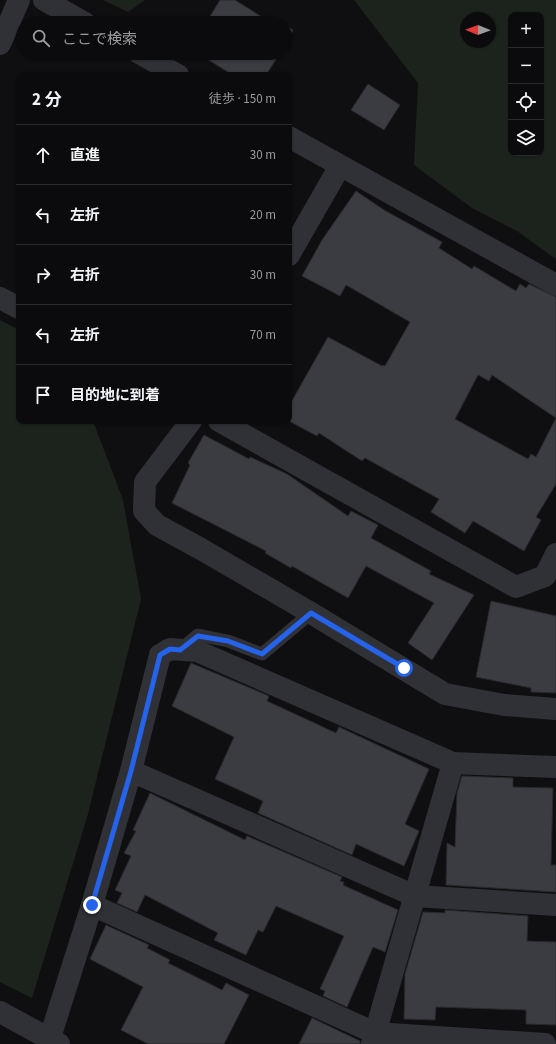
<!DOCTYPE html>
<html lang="ja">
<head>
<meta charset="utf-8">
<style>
  :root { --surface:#0b0b0d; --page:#141416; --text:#f1f3f6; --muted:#9a9b9d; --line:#2b2b2e }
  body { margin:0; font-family:"Source Sans 3","Noto Sans JP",sans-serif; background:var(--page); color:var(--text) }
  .controls { position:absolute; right:12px; top:12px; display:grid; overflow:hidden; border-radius:8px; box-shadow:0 1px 3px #0004 }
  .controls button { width:36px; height:36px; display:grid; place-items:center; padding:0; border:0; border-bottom:1px solid var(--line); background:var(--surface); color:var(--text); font:20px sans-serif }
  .compass { position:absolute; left:460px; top:12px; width:36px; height:36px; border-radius:50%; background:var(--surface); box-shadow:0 1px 3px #0004; rotate:271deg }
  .stop { position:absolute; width:12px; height:12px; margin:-9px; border:3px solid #2563eb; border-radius:50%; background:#fff }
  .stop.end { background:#2563eb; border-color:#fff; box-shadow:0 1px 4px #0008 }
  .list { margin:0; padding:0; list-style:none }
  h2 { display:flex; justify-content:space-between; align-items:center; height:52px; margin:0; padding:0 16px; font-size:17px }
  h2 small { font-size:13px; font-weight:400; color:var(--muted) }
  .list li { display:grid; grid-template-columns:26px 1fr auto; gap:12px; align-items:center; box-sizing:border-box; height:60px; padding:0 16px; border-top:1px solid var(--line) }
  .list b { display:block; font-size:15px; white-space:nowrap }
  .list em { font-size:13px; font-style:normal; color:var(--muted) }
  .icon { flex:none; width:22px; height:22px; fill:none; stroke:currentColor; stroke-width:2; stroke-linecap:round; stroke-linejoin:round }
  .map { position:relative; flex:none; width:556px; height:1044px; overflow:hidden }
  .search { position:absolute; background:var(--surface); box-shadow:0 1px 3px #0004; left:16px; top:16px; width:276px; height:44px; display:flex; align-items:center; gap:10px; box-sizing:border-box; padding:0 14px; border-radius:22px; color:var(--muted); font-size:15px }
  .panel { position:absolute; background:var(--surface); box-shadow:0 1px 3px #0004; left:16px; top:72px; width:276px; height:352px; border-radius:8px }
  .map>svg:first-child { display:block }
  .green { fill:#1c231d; fill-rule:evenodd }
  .building { fill:#3b3c41; stroke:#29292d }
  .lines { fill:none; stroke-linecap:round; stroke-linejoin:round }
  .service { stroke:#303136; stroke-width:13 }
  .minor { stroke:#303136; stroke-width:22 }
  .route { stroke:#2563eb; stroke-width:5 }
</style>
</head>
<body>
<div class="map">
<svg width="556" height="1044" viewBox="0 0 556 1044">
  <rect width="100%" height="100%" fill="#0f0f11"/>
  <g class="green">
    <path d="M103,0H145L128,12Z"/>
    <path d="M354,0H556V259L517,231L472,208L414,165L418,83ZM511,15H541V153H511ZM466,18H490V42H466Z"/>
    <path d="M0,320L19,330V421H93L123,500L141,599L88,814L32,998L0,982Z"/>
  </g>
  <g class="building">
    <path d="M220,0H235L270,22L273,18L281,23H218L209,18Z"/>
    <path d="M285,25L293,30L285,44Z"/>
    <path d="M197,53H280L266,75H233Z"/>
    <path d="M368,84L400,105L384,130L351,110Z"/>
    <path d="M356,191L384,210L442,242L439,248L472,269L474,266L516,291L520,284L526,288L529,284L556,297V418L492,375L489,381L478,375L455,419L528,459L531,454L536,457L556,418V484L536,517L541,520L524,551L473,521L465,533L431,512L439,499L365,458L362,461L319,433L317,436L289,421V406L328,337L382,366L383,365L385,366L410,322L346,285L340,296L302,276L322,240Z"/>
    <path d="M204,435L249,459L250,457L287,474L348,516L351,511L378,525L371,538L431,571L429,574L474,595L432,660L408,643L434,603L366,566L348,598L292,566L291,568L265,553L266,551L172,503L190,465L188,463Z"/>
    <path d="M491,601L556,616V693L531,692V688L476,677Z"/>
    <path d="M191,663L269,696L267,701L336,733L339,727L429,769L405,824L419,831L404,866L356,844L352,855L258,813L263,801L215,779L234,737L172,706Z"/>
    <path d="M462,776L513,778V787L553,788L551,865H556V892L446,885L447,843L455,847L457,793Z"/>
    <path d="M150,793L245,840L247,836L342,877L340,881L344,882L343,885L398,910L385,952L373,947L347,1007L323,996L325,991L320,989L344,936L276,906L263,932L258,930L246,955L214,940L218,933L145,895L137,912L117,903L122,893L115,890L131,856L124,853L136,831L133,830Z"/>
    <path d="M445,910L528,916L527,941L556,942V1025L526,1024V1010L436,1007L435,1020L404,1019L405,974L423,912L445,913Z"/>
    <path d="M106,925L149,945L147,948L170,960L168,963L222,990L226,983L249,995L224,1044H148L121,1030L143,987L90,959Z"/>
    <path d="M312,1018L360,1041V1044H299Z"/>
  </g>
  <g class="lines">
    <path class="service" d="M180,650L198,635L228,641L262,654L311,613"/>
    <g class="minor">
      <path d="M44,0L85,23"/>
      <path d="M0,44L19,0"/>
      <path d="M139,53L178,75"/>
      <path d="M289,137L556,285"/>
      <path d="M289,255L340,166"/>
      <path d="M0,298L19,308"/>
      <path d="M191,421L145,482L144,511L157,525L201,549L311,613L445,694L504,705L556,709"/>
      <path d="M219,421L516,587L545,576L556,554"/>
      <path d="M131,771L415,896L556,905"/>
      <path d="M92,905L375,1033L545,1044"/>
      <path d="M0,1012L59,1044"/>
      <path d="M48,1044L92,905L131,771L160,655L170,649L197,651L453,763L556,767"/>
      <path d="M372,1044L453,763"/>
    </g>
  </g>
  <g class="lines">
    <path class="route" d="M92,905L131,771L160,655L170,649L180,650L198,636L228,641L262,654L311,613L404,668"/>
  </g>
</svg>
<div class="controls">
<button>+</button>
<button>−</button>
<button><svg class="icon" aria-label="locate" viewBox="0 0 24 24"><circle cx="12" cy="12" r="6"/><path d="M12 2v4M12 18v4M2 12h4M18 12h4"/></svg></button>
<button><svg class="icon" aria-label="layers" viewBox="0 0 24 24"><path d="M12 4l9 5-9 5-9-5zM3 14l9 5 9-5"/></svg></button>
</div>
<svg class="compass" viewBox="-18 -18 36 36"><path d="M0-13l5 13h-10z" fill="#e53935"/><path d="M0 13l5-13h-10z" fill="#9a9b9d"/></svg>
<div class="stop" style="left:404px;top:668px"></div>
<div class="stop end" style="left:92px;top:905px"></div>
<div class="search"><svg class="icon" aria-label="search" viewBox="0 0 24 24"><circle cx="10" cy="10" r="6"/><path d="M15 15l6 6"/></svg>ここで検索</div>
<section class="panel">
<h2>2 分<small>徒歩 · 150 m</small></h2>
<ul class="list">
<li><svg class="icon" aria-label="ahead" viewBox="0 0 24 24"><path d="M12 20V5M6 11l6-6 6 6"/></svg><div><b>直進</b></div><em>30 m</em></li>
<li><svg class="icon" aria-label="left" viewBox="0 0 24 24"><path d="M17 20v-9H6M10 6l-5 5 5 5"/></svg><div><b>左折</b></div><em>20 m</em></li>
<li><svg class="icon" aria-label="right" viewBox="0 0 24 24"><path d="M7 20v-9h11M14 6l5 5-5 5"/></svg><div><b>右折</b></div><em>30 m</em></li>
<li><svg class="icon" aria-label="left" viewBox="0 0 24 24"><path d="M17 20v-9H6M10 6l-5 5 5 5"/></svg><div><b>左折</b></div><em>70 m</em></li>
<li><svg class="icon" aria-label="arrive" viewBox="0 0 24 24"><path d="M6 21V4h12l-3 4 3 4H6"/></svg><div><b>目的地に到着</b></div></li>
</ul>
</section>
</div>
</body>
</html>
